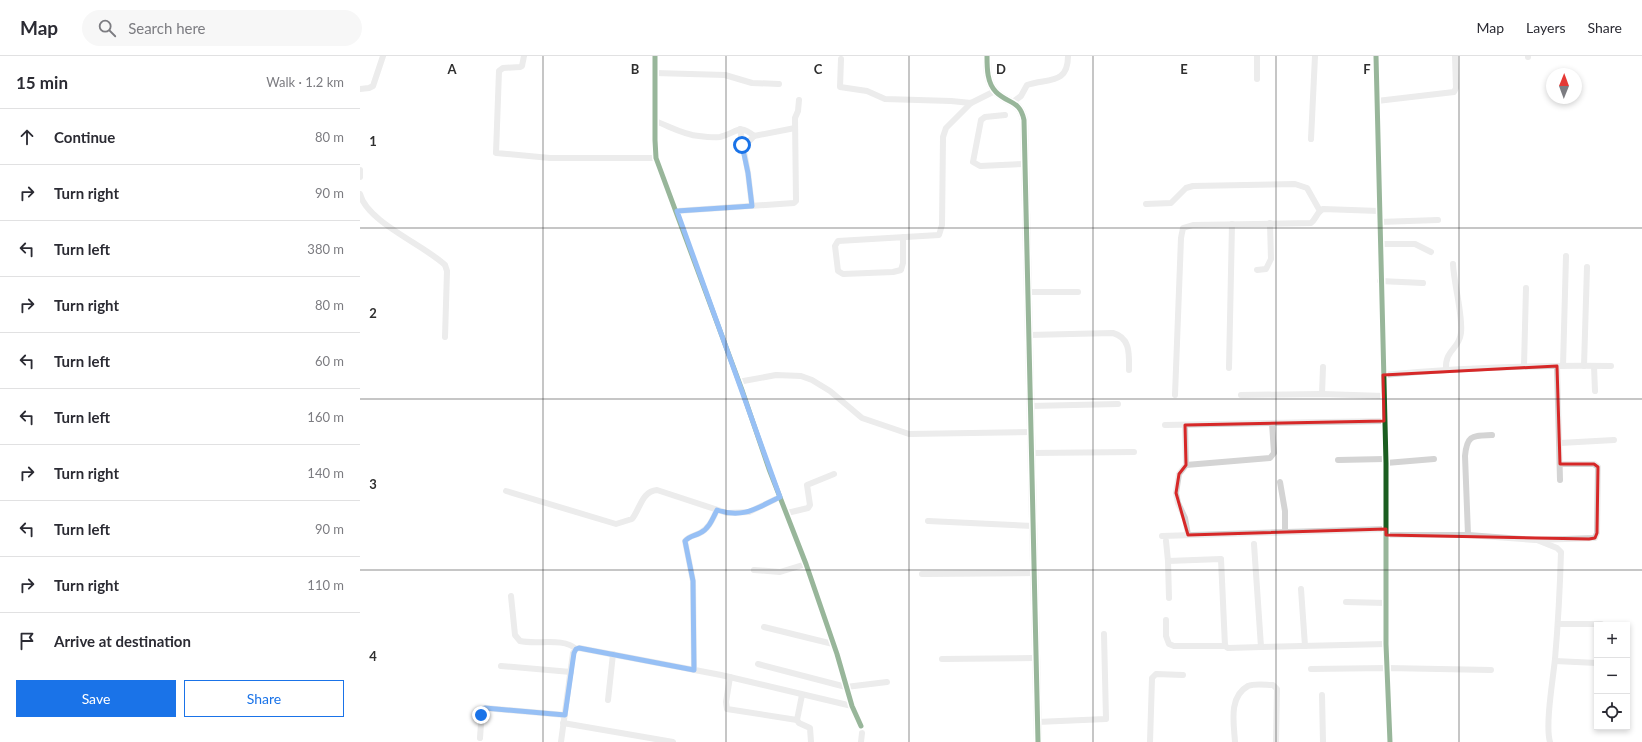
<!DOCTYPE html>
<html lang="en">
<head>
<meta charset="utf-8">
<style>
  :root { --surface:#fff; --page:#f7f7f7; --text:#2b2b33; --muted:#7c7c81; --line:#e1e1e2; --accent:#1a73e8 }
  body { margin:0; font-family:Lato,sans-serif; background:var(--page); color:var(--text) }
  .controls { position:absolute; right:12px; bottom:12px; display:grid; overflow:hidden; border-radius:0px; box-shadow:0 2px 6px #0003 }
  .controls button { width:36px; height:36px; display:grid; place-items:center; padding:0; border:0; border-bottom:1px solid var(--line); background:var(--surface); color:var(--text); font:20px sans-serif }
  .compass { position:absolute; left:1186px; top:12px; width:36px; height:36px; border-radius:50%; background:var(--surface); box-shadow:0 2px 6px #0003; rotate:1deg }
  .stop { position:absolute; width:12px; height:12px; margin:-9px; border:3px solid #1a73e8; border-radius:50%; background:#fff }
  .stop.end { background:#1a73e8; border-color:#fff; box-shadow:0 1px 4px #0008 }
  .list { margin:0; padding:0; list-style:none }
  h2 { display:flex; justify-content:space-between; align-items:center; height:52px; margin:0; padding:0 16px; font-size:17px }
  h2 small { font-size:13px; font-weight:400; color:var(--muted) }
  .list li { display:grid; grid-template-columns:26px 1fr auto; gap:12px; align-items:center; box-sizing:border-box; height:56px; padding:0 16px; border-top:1px solid var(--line) }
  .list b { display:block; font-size:15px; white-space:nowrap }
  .list em { font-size:13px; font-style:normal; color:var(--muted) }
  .actions { display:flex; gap:8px; padding:12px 16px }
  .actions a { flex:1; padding:9px 0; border:1px solid var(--accent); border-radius:0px; text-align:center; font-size:14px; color:var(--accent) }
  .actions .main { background:var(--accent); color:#fff }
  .icon { flex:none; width:22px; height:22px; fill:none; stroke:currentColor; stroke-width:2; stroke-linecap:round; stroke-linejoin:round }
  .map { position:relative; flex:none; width:1282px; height:686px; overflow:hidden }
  header { display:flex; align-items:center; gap:24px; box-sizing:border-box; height:56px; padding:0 20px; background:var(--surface); border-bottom:1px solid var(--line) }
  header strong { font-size:19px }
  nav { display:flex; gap:22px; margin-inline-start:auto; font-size:14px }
  .search { width:280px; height:36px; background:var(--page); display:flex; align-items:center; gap:10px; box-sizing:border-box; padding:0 14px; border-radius:22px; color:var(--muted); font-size:15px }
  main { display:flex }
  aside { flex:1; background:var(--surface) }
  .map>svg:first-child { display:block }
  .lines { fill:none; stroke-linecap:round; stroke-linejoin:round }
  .street { stroke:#d4d4d4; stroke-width:6 }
  .secondary { stroke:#cdcdcd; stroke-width:8 }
  .cycleway-casing { stroke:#fff; stroke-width:8 }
  .cycleway { stroke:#1b5e20; stroke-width:5 }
  .route { stroke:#1a73e8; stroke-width:5 }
  .marked { fill:none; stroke:#d62828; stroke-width:3; stroke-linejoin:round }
  .grid { fill:none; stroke:#2f2f2f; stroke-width:1; stroke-opacity:0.55 }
  .grid-label { font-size:13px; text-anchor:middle; font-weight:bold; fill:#2f2f2f; stroke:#fff; stroke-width:4; stroke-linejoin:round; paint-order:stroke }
</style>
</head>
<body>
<header>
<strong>Map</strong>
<div class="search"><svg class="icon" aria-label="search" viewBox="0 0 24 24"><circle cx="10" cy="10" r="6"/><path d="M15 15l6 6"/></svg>Search here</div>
<nav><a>Map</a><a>Layers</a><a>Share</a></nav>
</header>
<main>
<aside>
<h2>15 min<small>Walk · 1.2 km</small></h2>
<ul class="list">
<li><svg class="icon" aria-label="ahead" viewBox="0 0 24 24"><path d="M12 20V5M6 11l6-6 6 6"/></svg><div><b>Continue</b></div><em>80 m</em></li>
<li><svg class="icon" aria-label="right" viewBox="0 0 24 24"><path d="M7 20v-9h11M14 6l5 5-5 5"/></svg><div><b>Turn right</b></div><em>90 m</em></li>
<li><svg class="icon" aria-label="left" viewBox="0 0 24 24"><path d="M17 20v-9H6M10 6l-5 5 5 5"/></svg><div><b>Turn left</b></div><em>380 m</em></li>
<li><svg class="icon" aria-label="right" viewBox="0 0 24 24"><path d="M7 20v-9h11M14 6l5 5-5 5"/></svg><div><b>Turn right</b></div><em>80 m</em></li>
<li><svg class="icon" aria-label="left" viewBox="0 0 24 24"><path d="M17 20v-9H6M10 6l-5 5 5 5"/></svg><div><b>Turn left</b></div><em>60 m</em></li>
<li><svg class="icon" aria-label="left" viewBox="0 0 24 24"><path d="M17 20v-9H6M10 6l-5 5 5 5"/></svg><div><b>Turn left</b></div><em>160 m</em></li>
<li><svg class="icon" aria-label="right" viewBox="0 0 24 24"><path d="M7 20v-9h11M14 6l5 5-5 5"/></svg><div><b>Turn right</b></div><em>140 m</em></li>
<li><svg class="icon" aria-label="left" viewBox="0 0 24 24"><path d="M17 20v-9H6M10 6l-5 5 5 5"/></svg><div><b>Turn left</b></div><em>90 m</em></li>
<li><svg class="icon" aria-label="right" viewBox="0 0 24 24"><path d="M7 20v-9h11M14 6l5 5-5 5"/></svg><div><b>Turn right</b></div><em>110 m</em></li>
<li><svg class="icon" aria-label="arrive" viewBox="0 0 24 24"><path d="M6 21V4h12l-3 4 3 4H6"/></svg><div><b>Arrive at destination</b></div></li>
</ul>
<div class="actions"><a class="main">Save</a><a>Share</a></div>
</aside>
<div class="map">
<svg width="1282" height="686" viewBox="0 0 1282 686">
  <rect width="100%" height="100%" fill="#fff"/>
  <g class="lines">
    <g class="street">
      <path d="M164,0L162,10L160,11L143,12L139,15L136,97L190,102H296"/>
      <path d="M295,0V84L296,102L382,334L409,413L446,508L477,598L492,650L501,670"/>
      <path d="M897,0V23"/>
      <path d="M1016,0L1026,407V588L1030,686"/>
      <path d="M1168,0V1"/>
      <path d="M481,3L480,31L507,35L525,43L591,45L611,47L635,35"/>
      <path d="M295,17L365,19L392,27L419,28"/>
      <path d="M0,33L9,32L13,30L23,0"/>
      <path d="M1017,45L1094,36L1096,32L1095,0"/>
      <path d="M653,46L661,40L667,29C688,22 708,29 708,0"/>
      <path d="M645,59L625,61L621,64L613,106L620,110L664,108"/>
      <path d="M295,65C309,70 324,79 339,80C346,81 353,82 360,81C377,77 378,67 394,80L435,72"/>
      <path d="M380,73L388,117L392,150"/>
      <path d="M951,83L955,0"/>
      <path d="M383,92L394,80"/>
      <path d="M0,114V121"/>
      <path d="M0,138C7,166 64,189 85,209L87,215L85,281"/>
      <path d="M786,148L811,147L826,132L833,130L935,128L947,132L960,155"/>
      <path d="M317,155L434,147L436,145L435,62L438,55L439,44"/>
      <path d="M1019,166L1078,164"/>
      <path d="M543,181V207L541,214L533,216L483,218L478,215L475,190L478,185L579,179L582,169L583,81L586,72L611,47"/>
      <path d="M1020,188H1055L1071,196"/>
      <path d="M897,214L906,213L911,203L910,167"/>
      <path d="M1020,225L1063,227"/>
      <path d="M668,236H718"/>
      <path d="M669,279L753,277C771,282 769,299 769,314"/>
      <path d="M1164,310L1166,232"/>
      <path d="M1197,310L1200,424"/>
      <path d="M1203,310L1206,200"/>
      <path d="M1224,310L1227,211"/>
      <path d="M1234,310L1235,335"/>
      <path d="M869,312L872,168"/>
      <path d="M1086,313C1085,293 1099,294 1101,277C1103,259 1094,229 1093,208"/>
      <path d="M1023,319C1099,312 1175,309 1251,310"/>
      <path d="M378,326L416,319L441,320L452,324L470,335L502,362L549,378L671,376"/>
      <path d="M962,338L963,311"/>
      <path d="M815,339L821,182L823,172L833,169L951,167C956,163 957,156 963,153L1019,155"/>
      <path d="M881,339L962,338L1024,340"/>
      <path d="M670,350L758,348"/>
      <path d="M805,369L1024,365"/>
      <path d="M825,369L826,409L819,418L816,437L818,447L825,462L828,479"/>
      <path d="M1200,387L1254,384"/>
      <path d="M672,397L774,396"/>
      <path d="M978,404L1025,403"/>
      <path d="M1026,407L1074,403"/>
      <path d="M826,409L910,402L914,397L912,367"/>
      <path d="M920,426L925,455V475"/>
      <path d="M146,435L256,468L272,463C280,453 282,435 297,434L367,457L389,456L420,441"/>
      <path d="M427,457L448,452L450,449L447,429L474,418"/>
      <path d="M568,465L673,470"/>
      <path d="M1026,479H1108L1175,484L1235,482L1237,477L1238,411L1234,408H1200"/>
      <path d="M1108,479L1105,400C1107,378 1113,380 1132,379"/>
      <path d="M802,480L1026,473"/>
      <path d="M1177,484L1197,492L1201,496C1200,532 1198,568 1195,603C1193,623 1185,669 1190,686"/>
      <path d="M806,485L808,505"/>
      <path d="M894,488L901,591L1026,588"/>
      <path d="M394,514L420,516L446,508"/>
      <path d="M562,518L674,517"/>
      <path d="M941,533L945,590"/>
      <path d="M151,540L155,579L160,585C177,589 203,581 216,593L219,592L361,619L492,650"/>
      <path d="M809,542L808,505L861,503L865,590L868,592L901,591"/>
      <path d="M986,546L1026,547"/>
      <path d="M806,564V580L809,588L814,590H865"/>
      <path d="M1198,568H1241"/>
      <path d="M404,571L473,588"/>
      <path d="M582,603L675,602"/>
      <path d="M1195,605L1237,607"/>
      <path d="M398,608L486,631L527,626"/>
      <path d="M141,610L211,616"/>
      <path d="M951,613L1027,612L1131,614"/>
      <path d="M334,614L333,525L325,485C329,480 334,480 340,477C349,473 353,462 357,454"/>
      <path d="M370,621L366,646L367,653L437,664"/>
      <path d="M442,639L437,664L439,667L450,672L451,686"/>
      <path d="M962,639L963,686"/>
      <path d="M248,644L253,598"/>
      <path d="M677,666L746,663L744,578"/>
      <path d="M203,667L313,686"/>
      <path d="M120,682L122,653L125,652L205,659"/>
      <path d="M201,686L213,597L216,593"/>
      <path d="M501,686L502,677"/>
      <path d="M790,686L792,622L796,618L823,619"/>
      <path d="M875,686C874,668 868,641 888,630C895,627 906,629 913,629L917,633L916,686"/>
    </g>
    <path class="secondary" d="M627,0C627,12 627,27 636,36C648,48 660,44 664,64L678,686"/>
    <g class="cycleway-casing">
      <g id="cycleway">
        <path d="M295,0V84L296,102L382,334L409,413L446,508L477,598L492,650L501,670"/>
        <path d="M627,0C627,12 627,27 636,36C648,48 660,44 664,64L678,686"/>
        <path d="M1016,0L1026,407V588L1030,686"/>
      </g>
    </g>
    <use href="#cycleway" class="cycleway"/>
  </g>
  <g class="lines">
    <path class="route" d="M121,659L122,653L125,652L205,659L214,597L216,593L219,592L334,614L333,525L325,485C329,480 334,480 340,477C349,473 353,462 357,454C383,463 397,452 420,441L317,155L392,150L388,117L382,89"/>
  </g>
  <path d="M0 0H1282V686H0ZM1197,310L1200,408H1234L1238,411L1237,477L1235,482L1229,483L1026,479V473L828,479L816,437L819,418L826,409L825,369L1024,365L1023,319Z" fill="#fff" fill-opacity=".55" fill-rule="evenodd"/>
  <path class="marked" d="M1197,310L1200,408H1234L1238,411L1237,477L1235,482L1229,483L1026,479V473L828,479L816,437L819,418L826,409L825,369L1024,365L1023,319Z"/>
  <path class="grid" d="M183,0V686M366,0V686M549,0V686M733,0V686M916,0V686M1099,0V686M0,172H1282M0,343H1282M0,514H1282"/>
  <g class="grid-label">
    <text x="92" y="18">A</text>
    <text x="275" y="18">B</text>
    <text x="458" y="18">C</text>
    <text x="641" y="18">D</text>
    <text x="824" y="18">E</text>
    <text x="1007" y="18">F</text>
    <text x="13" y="90">1</text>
    <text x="13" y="262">2</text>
    <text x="13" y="433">3</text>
    <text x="13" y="605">4</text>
  </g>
</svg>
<div class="controls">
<button>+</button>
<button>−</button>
<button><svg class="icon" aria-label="locate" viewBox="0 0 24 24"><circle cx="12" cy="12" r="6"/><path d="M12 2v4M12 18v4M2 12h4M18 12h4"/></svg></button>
</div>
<svg class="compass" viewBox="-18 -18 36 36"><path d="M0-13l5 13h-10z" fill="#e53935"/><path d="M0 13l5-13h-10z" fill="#7c7c81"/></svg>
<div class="stop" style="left:382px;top:89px"></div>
<div class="stop end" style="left:121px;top:659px"></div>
</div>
</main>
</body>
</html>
